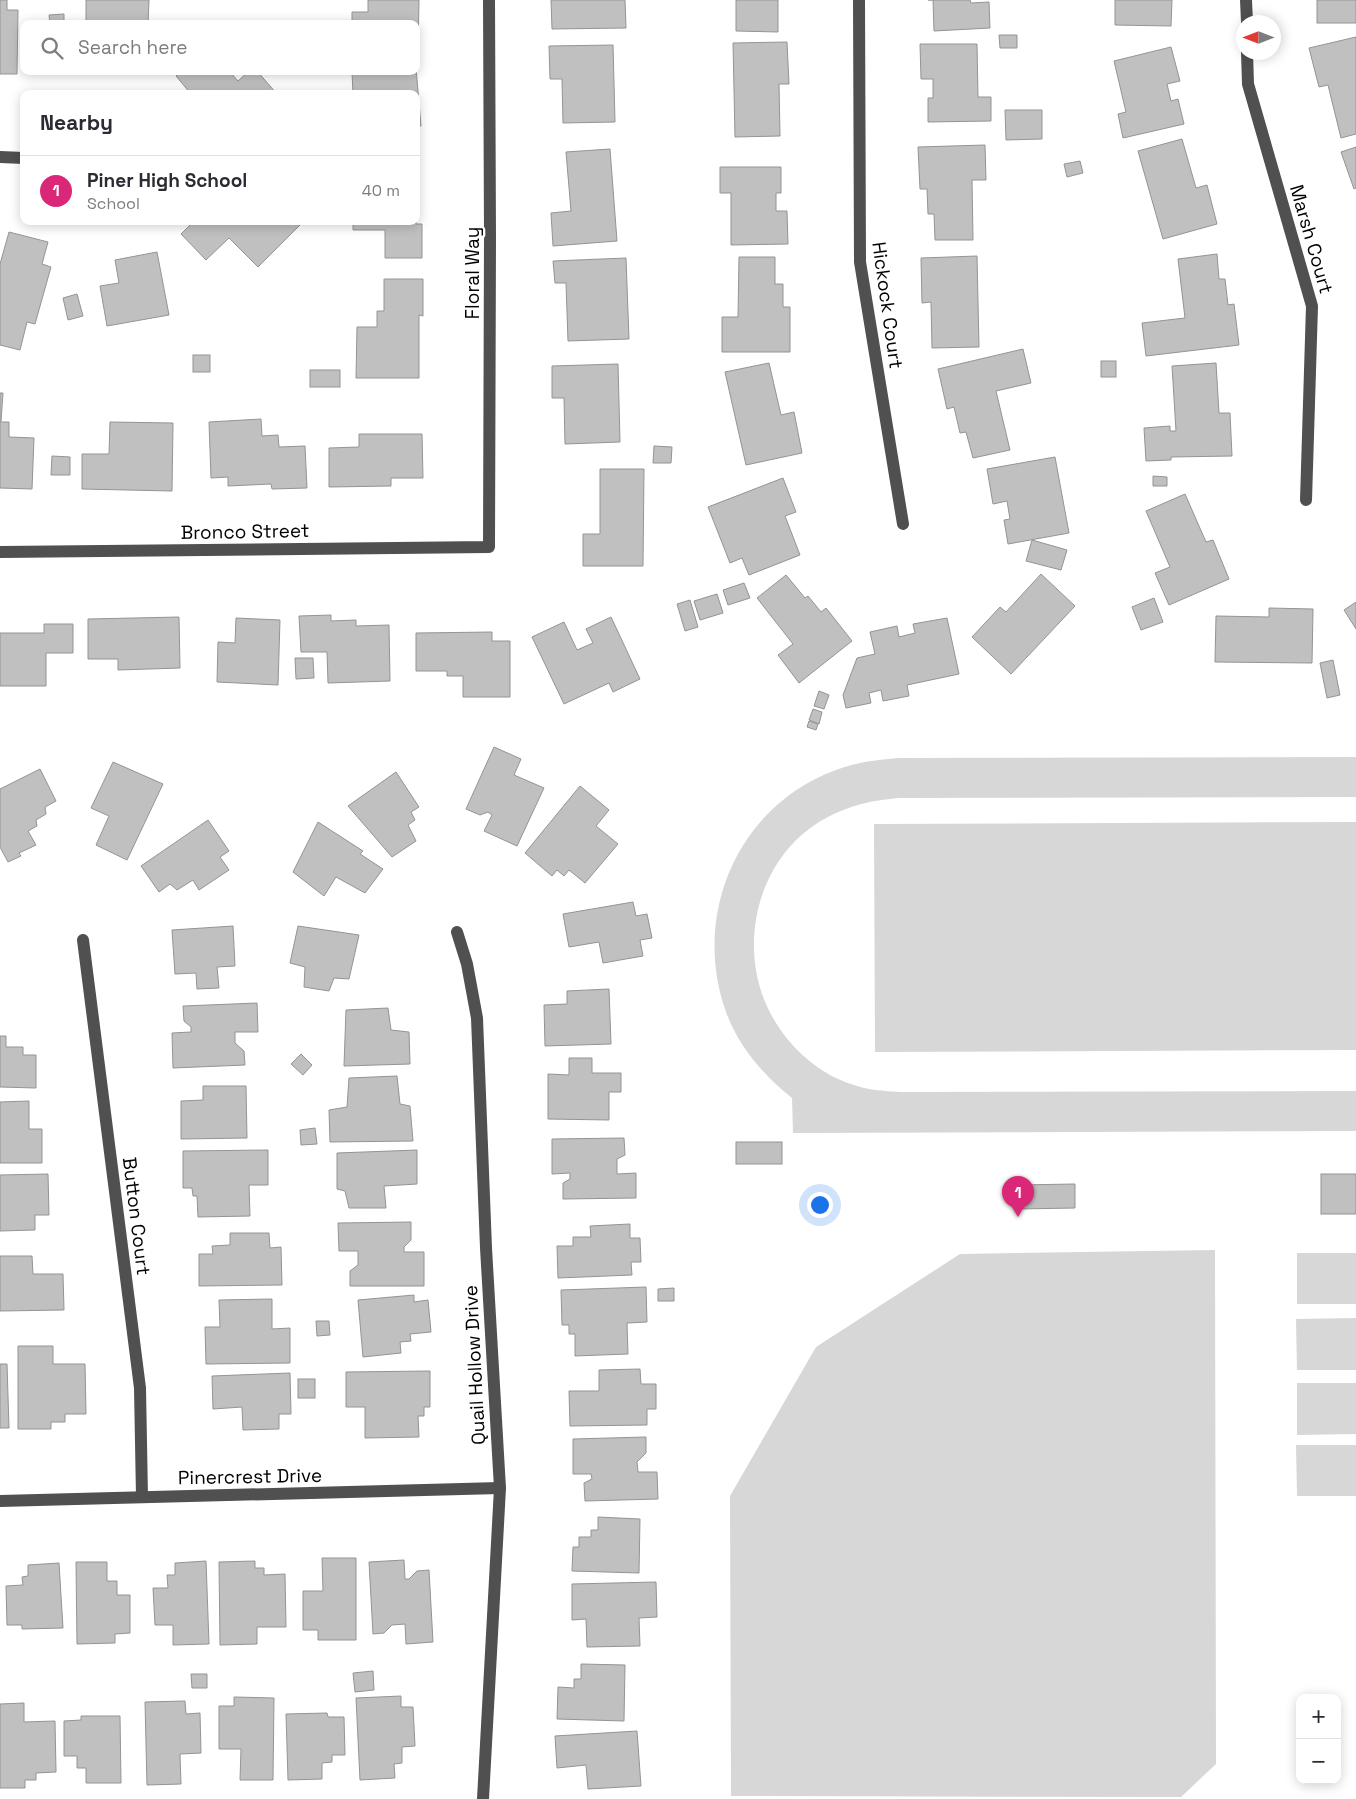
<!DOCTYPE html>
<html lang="en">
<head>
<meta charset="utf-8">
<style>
  :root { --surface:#fff; --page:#f2f2f3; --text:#2b2b33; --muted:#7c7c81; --line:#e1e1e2; --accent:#db2777 }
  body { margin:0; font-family:"Space Grotesk",sans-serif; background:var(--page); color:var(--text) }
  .controls { position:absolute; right:15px; bottom:15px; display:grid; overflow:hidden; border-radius:10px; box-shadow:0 2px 12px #0003 }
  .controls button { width:45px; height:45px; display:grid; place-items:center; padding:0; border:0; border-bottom:1px solid var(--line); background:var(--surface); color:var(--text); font:25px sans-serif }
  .compass { position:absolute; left:1236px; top:15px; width:45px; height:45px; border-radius:50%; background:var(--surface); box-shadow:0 2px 12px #0003; rotate:270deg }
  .you { position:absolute; left:819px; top:1204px; width:18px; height:18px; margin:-12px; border:4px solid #fff; border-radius:50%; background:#1a73e8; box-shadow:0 0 0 8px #1a73e833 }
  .badge { display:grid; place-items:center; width:32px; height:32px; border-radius:50%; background:var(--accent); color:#fff; font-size:16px; font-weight:700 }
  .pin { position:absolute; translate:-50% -41px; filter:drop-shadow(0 1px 2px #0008) }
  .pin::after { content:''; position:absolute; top:26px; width:18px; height:15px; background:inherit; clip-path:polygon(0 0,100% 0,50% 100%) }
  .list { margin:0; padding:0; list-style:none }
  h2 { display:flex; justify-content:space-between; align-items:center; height:65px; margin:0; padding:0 20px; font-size:21px }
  h2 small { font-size:16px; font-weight:400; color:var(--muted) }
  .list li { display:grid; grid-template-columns:32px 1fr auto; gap:15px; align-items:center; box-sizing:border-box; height:70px; padding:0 20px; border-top:1px solid var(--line) }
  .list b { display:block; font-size:19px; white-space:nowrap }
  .list p { margin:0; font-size:16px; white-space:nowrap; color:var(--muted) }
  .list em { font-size:16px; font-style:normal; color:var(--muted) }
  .icon { flex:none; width:28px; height:28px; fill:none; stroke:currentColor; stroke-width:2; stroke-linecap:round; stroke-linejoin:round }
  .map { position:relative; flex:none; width:1356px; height:1799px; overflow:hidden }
  .search { position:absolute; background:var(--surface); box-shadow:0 2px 12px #0003; left:20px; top:20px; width:400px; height:55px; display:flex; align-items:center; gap:12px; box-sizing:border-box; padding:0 18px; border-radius:10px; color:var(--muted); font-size:19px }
  .panel { position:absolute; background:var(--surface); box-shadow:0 2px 12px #0003; left:20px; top:90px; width:400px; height:135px; border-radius:10px }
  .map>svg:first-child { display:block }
  .green { fill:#d7d7d7 }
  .building { fill:#c0c0c0; stroke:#949494 }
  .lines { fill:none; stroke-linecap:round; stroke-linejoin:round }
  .minor { stroke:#505050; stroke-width:12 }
  .labels { text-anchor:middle; stroke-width:4.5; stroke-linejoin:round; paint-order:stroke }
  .street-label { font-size:19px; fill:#000; stroke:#fff }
</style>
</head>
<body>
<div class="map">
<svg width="1356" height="1799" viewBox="0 0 1356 1799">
  <rect width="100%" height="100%" fill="#fff"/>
  <g class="green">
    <path d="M1356,757V797L899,798C873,800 850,805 826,818C752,858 732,961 780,1029C797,1054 823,1075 851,1084C867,1090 883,1091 900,1092L1356,1091V1131L793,1133L792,1098C763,1075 737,1045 725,1009C692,913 739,805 836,770C856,762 877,760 899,758Z"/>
    <path d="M1356,822V1050L875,1052L874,824Z"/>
    <path d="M1215,1250L1216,1764L1181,1797L731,1796L730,1496L816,1347L960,1254Z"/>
    <rect x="1297" y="1253" width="59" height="51"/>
    <path d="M1356,1318V1370H1297L1296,1319Z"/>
    <path d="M1297,1383H1356V1434L1297,1435Z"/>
    <path d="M1296,1445H1356V1496H1297Z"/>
  </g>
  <g class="building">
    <path d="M0,0H7V10H18L17,74H0Z"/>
    <path d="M86,0H149L148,24H86Z"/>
    <path d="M368,0H419L418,47H416V24H352V12H368Z"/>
    <path d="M551,0H625L626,28L552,29Z"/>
    <path d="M736,0H778V32L736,31Z"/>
    <path d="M928,0H970L971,3L989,2L990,28L934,31L933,0Z"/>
    <path d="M1115,0H1172L1171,26L1115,25Z"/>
    <rect x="1317" y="0" width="39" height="23"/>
    <path d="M64,14V24H50L49,15Z"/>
    <path d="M999,35H1017V48H1000Z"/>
    <path d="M1356,37V134L1341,138L1328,85L1319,87L1309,48Z"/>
    <path d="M787,42L789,84H779L780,136L735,137L733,43Z"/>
    <path d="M920,44H977L978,97H991V121L928,122V98H933V79H921Z"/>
    <path d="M613,45L615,122L563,123L562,79H550L549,46Z"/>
    <path d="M1171,47L1180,81L1167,84L1171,101L1178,99L1184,124L1123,138L1118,114L1126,112L1114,61Z"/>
    <path d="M416,68L421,126H416V94H353L352,72L416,71Z"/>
    <path d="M182,71H229L238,81L249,71H257L277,94H191L176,76Z"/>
    <path d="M1005,110H1042V139L1006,140Z"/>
    <path d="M1182,139L1196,188L1207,185L1217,224L1163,239L1138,151Z"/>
    <path d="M985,145L986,180H972L973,240H935L934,214H928L927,189H920L918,147Z"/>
    <path d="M1356,147V188L1354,189L1341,152Z"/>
    <path d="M610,149L617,241L553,246L551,213L571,211L566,152Z"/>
    <path d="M1080,161L1083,173L1067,177L1064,164Z"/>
    <path d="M720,167H781V193H776V211H787L788,244L731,245V193H720Z"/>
    <path d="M194,221H296L300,225L258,267L229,238L206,260L181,234Z"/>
    <path d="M353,221H416V224H422V258H385V230H353Z"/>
    <path d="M9,232L48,242L42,264L51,267L35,324L27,322L20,350L0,345V264Z"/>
    <path d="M157,252L169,315L107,326L100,286L119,283L115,260Z"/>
    <path d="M1217,254L1219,279H1225L1228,305L1234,304L1239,345L1146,356L1142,323L1185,318L1178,259Z"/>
    <path d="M977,256L979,347L932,348L931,302L922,303L921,258Z"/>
    <path d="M739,257H775V284H783V307H790V352H722V317H738Z"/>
    <path d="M626,258L629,339L568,341L566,283H555L553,261Z"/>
    <path d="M384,279H423V316L419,315V378H356L357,327H377V311H384Z"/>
    <path d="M77,294L83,316L68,320L63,298Z"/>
    <path d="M1023,349L1031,383L996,391L1010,450L973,458L966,432L960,433L954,407L947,409L938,369Z"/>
    <rect x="193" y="355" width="17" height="17"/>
    <rect x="1101" y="361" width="15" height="16"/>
    <path d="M769,363L781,415L794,412L802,453L746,465L725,372Z"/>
    <path d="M1216,363L1219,413H1230L1232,456L1171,457V460L1146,461L1144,428L1170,426V431H1176L1172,366Z"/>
    <path d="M618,364L620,442L565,444L564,398H552V366Z"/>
    <rect x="310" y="370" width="30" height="17"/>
    <path d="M0,393H3L1,422H9V437L34,438L32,489L0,488Z"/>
    <path d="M261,419L262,436L278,435L279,447L305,446L307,488L272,489L271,484L228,486V477L211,478L209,422Z"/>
    <path d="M110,422L173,423L172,491L82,489V454H109Z"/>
    <path d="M359,434H422L423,478H391V486L329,487V448L359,447Z"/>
    <path d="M654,446L672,447L671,463H653Z"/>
    <path d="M52,456L70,457V475H51Z"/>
    <path d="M1055,457L1069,533L1008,544L1004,520L1010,519L1007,501L993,504L987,469Z"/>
    <path d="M600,469H644L643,566H583V534H600Z"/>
    <path d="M1153,476L1167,477V486H1153Z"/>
    <path d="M783,478L796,512L785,516L800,555L749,575L742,558L730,563L708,507Z"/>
    <path d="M1185,494L1206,542L1213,540L1229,579L1169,605L1155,573L1170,567L1146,511Z"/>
    <path d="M1032,540L1067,550L1061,570L1026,561Z"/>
    <path d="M1041,574L1075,606L1011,674L972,637L1000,607L1006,612Z"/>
    <path d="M786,575L805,598L808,596L821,612L826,608L852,641L799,683L778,655L793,644L757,598Z"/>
    <path d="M744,583L750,598L728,605L723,590Z"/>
    <path d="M717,594L723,613L700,620L694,601Z"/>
    <path d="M1154,598L1163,622L1141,630L1132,607Z"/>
    <path d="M690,600L698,627L685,631L677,604Z"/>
    <path d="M1356,602V629L1344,610Z"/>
    <path d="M1269,608L1313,609L1312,663L1215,662L1216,616L1269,617Z"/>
    <path d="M331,615V621L356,620V626L389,625L390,681L328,683L327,652H301L299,616Z"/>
    <path d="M179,617L180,668L118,670V659H88V619Z"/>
    <path d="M611,617L640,679L613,692L609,683L564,704L532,637L564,622L577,650L593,643L586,629Z"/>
    <path d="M236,618L280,620L278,685L217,682L218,642L235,643Z"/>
    <path d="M947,618L959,674L907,685L909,696L883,701L881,690L869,693L871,703L846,708L843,695L857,658L875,654L870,632L897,626L899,637L915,633L913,624Z"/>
    <path d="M44,624H73V653H46V686H0V633H44Z"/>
    <path d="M492,632V641H510V697H463V676H447V671H416V633Z"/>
    <path d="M295,658H313L314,678L296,679Z"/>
    <path d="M1333,660L1340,695L1327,698L1320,663Z"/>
    <path d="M819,691L829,695L824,709L814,706Z"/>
    <path d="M813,709L822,712L819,724L809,720Z"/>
    <path d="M809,721L818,724L816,730L807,727Z"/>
    <path d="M494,747L521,759L514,775L544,788L517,846L484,831L492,815L488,812L480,815L466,809Z"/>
    <path d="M113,762L163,784L127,860L96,845L109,816L91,808Z"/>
    <path d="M40,769L56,801L45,807L46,814L36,820L37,826L28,831L36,845L19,853L21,856L8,862L0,847V789Z"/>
    <path d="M396,772L419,807L411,812L415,820L408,825L416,841L392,857L348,806Z"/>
    <path d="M580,786L609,810L596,826L618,844L585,883L569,870L564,876L557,870L552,876L525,853Z"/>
    <path d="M208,820L229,851L220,857L229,870L199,890L193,880L177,890L170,884L159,892L141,866Z"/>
    <path d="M318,822L363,851L360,854L383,869L365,893L336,877L324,896L293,872Z"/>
    <path d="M633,902L636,916L647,914L652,938L640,940L643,956L603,963L599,942L569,947L563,914Z"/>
    <path d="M233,926L235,966L217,967L219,988L197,989L196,973L175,974L172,930Z"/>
    <path d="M298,926L359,935L349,979L334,978L329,991L304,987L305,967L290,963Z"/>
    <path d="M609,989L611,1044L545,1046L544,1005L567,1004V991Z"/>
    <path d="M257,1003L258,1032H235V1043L244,1051L245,1065L173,1068L172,1033L191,1032V1027L184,1021L183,1006Z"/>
    <path d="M388,1008L391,1030L409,1032L410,1064L344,1066L346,1010Z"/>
    <path d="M0,1036H6V1047H23V1055H36V1088L0,1087Z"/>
    <path d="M301,1054L312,1065L303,1075L291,1064Z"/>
    <path d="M569,1058H592V1073H621V1092H609V1120L548,1119V1074L569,1075Z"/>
    <path d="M397,1076L400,1104L410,1106L413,1141L330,1142L329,1110L347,1107L349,1078Z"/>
    <path d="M203,1086H246L247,1138L181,1139V1101L203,1100Z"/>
    <path d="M29,1101V1129H42V1163H0V1102Z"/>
    <path d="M315,1128L317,1144L301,1145L300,1130Z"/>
    <path d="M624,1138L625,1155L617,1159V1174L636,1173V1198L563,1199V1183L570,1179V1173L552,1174V1139Z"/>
    <rect x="736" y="1142" width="46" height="22"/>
    <path d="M268,1150V1185H249L250,1216L198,1217L197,1196H193L192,1188H183V1151Z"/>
    <path d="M417,1150V1184L384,1186L386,1208H349L345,1191L337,1189V1153Z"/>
    <path d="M48,1174L49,1215H35V1230L0,1231V1175Z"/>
    <rect x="1321" y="1174" width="35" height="40"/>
    <path d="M1075,1184V1208L1017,1209V1185Z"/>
    <path d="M411,1222V1240L404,1247V1252H424V1286H350V1271L358,1265V1251H339L338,1223Z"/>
    <path d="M630,1224V1238H640L641,1262H631L632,1275L558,1278L557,1246H573V1237H591L590,1226Z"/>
    <path d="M230,1233H269L270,1248L281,1247L282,1285L199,1286V1254H213L212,1246L230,1245Z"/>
    <path d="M0,1256H32L33,1274H63L64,1310L0,1311Z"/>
    <path d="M646,1287L647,1322L627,1323L628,1354L575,1356V1334H569V1325H562L561,1290Z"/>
    <path d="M674,1288V1301H658V1289Z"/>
    <path d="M414,1295V1302L428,1300L431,1332L410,1334L411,1341L400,1342L401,1353L363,1357L358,1300Z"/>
    <path d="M272,1299V1329L290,1328V1363L206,1364L205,1327H220L219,1300Z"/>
    <path d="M316,1321H329L330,1335L317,1336Z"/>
    <path d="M18,1346H53V1364H85L86,1414H65V1422H51V1429H18Z"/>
    <path d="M0,1364H7L9,1428H0Z"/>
    <path d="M640,1369L641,1384H656V1409H647V1425L570,1426L569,1391H599V1370Z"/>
    <path d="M430,1371V1407H424V1416H418L419,1437L365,1438V1407H346V1372Z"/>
    <path d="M290,1373L291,1414H279V1429L243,1430L242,1407L213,1409L212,1376Z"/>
    <rect x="298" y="1379" width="17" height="19"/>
    <path d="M646,1437V1453L637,1462L638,1472H657L658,1499L585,1501L584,1483L592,1479L591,1474H573V1439Z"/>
    <path d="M598,1517L640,1519L639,1573L572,1571L573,1547H579V1537H591V1530H598Z"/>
    <path d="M322,1558H356V1640H318V1630H303V1591H323Z"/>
    <path d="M404,1560L405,1579H409L417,1571L429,1570L433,1642L406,1644L405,1624L392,1625L384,1633L373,1634L369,1562Z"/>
    <path d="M206,1561L209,1644L173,1645V1625H155L153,1588H168L167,1575H175V1563Z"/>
    <path d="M255,1561V1568H264V1575L285,1574L286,1627H257V1644L220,1645L219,1562Z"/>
    <path d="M76,1562H107V1581H117V1595H130V1633L115,1634V1643L77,1644Z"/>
    <path d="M59,1563L63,1628L22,1629V1625H7L6,1586L23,1585L22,1577L28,1576V1565Z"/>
    <path d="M656,1582L657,1617L639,1618L640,1646L587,1647L586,1619L572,1620V1584Z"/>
    <path d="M581,1664L625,1665L624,1721L557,1719L558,1687L574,1688V1679H581Z"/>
    <path d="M373,1671L374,1690L355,1692L353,1673Z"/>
    <path d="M191,1674H207V1688H192Z"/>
    <path d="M401,1696V1707H413L415,1746L402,1747V1763L394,1764L395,1778L360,1780L356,1698Z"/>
    <path d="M234,1697L274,1698L273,1780H240L241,1749H219V1706H234Z"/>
    <path d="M185,1701L186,1714L200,1713L201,1753L180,1754L181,1784L147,1785L145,1702Z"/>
    <path d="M24,1703V1722L55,1721L56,1772L36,1773V1780H25V1788H0V1704Z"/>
    <path d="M327,1713L328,1717H344L345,1755H332V1762L322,1763V1779L288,1780L286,1714Z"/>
    <path d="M81,1716H120L121,1783H86V1768H77V1756H64V1721L81,1720Z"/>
    <path d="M637,1731L641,1786L588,1789L586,1765L557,1768L555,1736Z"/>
  </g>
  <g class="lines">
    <g class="minor">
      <path d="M859,0L860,262L903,524"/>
      <path d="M1246,0L1247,22"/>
      <path d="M1247,52L1248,84L1312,306L1306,500"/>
      <path d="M0,157L24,158"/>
      <path d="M0,552L489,547L490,236L489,0"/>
      <path d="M457,932L467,964L477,1018L486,1248L500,1488L483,1799"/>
      <path d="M83,940L140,1388L142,1497"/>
      <path d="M0,1501L500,1488"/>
    </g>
  </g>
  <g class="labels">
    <g class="street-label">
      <text transform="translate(1312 239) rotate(74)" y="7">Marsh Court</text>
      <text transform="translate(472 273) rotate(-90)" y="7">Floral Way</text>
      <text transform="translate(888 305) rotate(82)" y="7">Hickock Court</text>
      <text transform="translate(245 531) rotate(-1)" y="7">Bronco Street</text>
      <text transform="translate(137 1216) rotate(83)" y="7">Button Court</text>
      <text transform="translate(474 1365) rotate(-93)" y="7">Quail Hollow Drive</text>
      <text transform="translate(250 1476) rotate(-1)" y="7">Pinercrest Drive</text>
    </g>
  </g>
</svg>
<div class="controls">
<button>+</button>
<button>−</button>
</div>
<svg class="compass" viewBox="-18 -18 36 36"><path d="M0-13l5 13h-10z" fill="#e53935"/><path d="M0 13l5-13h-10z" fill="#7c7c81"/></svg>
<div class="you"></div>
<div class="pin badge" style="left:1018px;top:1217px">1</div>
<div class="search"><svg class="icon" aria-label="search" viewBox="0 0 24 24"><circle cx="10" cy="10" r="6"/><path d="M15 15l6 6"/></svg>Search here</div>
<section class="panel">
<h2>Nearby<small></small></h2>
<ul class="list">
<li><span class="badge">1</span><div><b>Piner High School</b><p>School</p></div><em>40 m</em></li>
</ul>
</section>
</div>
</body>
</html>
